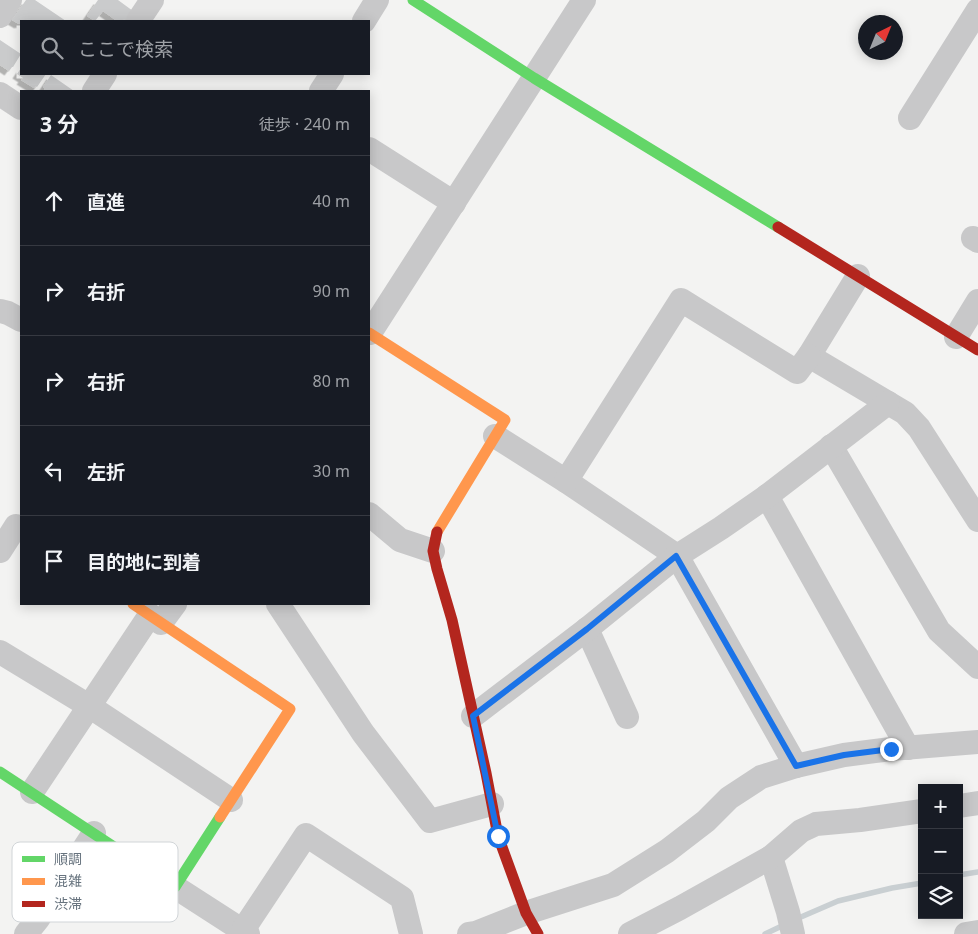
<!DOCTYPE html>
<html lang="ja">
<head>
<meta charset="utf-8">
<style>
  :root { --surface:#171b24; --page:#20242c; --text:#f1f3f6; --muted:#9ea1a6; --line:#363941 }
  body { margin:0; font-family:"Noto Sans","Noto Sans JP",sans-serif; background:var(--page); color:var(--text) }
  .controls { position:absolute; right:15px; bottom:15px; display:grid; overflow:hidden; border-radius:0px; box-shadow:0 2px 12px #0003 }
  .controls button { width:45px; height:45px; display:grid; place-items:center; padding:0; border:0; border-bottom:1px solid var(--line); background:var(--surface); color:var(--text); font:25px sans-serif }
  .compass { position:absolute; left:858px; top:15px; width:45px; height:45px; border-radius:50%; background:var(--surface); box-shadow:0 2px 12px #0003; rotate:43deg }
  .stop { position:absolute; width:15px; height:15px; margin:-11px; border:4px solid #1a73e8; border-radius:50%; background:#fff }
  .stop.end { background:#1a73e8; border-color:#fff; box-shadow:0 1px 5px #0008 }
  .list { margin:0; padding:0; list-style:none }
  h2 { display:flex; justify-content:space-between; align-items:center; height:65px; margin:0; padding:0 20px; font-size:21px }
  h2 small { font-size:16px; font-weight:400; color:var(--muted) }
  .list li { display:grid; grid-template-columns:32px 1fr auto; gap:15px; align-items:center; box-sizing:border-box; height:90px; padding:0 20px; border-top:1px solid var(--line) }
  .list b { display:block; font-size:19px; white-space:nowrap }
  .list em { font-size:16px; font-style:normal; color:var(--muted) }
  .icon { flex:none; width:28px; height:28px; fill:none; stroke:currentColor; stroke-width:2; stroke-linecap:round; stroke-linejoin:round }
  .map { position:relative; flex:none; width:978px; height:934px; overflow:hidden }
  .search { position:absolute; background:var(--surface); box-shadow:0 2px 12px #0003; left:20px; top:20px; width:350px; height:55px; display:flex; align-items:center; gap:12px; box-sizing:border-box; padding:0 18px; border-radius:0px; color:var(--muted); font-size:19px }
  .panel { position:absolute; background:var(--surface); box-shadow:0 2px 12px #0003; left:20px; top:90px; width:350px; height:515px; border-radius:0px }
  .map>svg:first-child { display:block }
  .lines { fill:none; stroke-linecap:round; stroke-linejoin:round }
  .stream { stroke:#c9cfd2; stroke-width:5.5 }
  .building { fill:#cacbcc; filter:url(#shadow) }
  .street { stroke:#c8c8c9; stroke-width:24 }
  .fast { stroke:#63d668; stroke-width:11 }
  .slow { stroke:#ff974d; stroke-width:11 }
  .jam { stroke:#b3261e; stroke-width:11 }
  .route { stroke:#1a73e8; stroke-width:6 }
  .key { fill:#fff; stroke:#d1d5d8; stroke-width:1 }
  .key-label { font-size:14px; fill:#67737e }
</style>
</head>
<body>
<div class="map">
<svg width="978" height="934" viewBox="0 0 978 934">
  <defs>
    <filter id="shadow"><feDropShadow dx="-4.5" dy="4.5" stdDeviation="0" flood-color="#0004"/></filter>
  </defs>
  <rect width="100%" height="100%" fill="#f3f3f2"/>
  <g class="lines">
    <g class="stream">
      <path d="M959,875L978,872"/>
      <path d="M794,920L838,901L892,888L922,883"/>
      <path d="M765,934L786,924"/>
    </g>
  </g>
  <g class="building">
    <path d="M26,0H35L66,21H21V24L20,23L19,24L12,20Z"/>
    <path d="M98,0H118L133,11L126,21L124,19L122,21H117L103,11L95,21L87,16Z"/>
    <path d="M0,40L21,54L13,67H12L9,71L0,65Z"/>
    <path d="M21,68V74H46L37,87L35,86L34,88L21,80L23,78L17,74Z"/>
    <path d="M51,75L74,91H43L45,89L43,87Z"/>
  </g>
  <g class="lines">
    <g class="street">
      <path d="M0,16L10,0"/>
      <path d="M138,21L152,0"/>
      <path d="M364,21L377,0"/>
      <path d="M94,91L105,74"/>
      <path d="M321,91L332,74"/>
      <path d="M0,94L21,108"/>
      <path d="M910,118L978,10"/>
      <path d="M369,149L454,203"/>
      <path d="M973,238L978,241"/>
      <path d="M858,276L809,356L905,413L919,428L978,520"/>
      <path d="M0,311L8,313L21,320"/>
      <path d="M370,333L584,0"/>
      <path d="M956,337L978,301"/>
      <path d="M495,436L566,481L677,556L796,766"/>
      <path d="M831,446L939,631L978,667"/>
      <path d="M566,481L681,300L797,372L809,356"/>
      <path d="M767,496L908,748"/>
      <path d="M369,514L400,540L433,551"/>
      <path d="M0,551L16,526"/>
      <path d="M278,604L363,733L430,821L492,804"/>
      <path d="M161,623L175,604"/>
      <path d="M587,629L627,717"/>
      <path d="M0,652L89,706L231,800"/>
      <path d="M473,716L587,629L677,556L721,528L767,496L888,403"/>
      <path d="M32,792L150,615"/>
      <path d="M959,806L978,803"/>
      <path d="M771,857L788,912L793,934"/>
      <path d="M175,887L248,934"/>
      <path d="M243,930L306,835L402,898L411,934"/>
      <path d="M26,934L38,919L94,833"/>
      <path d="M469,934L476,933L526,913L613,885L667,851L706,821L729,798L761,777L796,766L844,755L891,749L978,742"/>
      <path d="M630,934L680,908L771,857L801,831L816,824L860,820L922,811"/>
      <path d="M966,934L978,932"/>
    </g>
    <g class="fast">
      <path d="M413,0L534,78L778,227"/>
      <path d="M0,772L175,887L220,817"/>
    </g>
    <g class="slow">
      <path d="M369,333L505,420L437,532"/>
      <path d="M133,604L290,709L220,817"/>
    </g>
    <g class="jam">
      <path d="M778,227L978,350"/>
      <path d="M437,532L433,551L437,569L452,620L486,773L498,836L526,913L538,934"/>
    </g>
  </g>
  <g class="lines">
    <path class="route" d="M498,836L473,716L587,629L676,556L796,766L844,755L891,749"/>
  </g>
  <rect x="12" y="842" width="166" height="80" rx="8" class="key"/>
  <rect x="22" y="856" width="23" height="6" fill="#63d668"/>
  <rect x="22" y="878" width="23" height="7" fill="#ff974d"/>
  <rect x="22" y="901" width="23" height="6" fill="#b3261e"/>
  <g class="key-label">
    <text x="54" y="864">順調</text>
    <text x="54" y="886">混雑</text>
    <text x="54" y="909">渋滞</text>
  </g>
</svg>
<div class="controls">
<button>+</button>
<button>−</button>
<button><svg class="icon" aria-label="layers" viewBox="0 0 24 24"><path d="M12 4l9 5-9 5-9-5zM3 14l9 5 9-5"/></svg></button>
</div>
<svg class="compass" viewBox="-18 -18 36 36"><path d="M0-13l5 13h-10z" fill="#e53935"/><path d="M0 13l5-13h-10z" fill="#9ea1a6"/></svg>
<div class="stop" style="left:498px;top:836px"></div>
<div class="stop end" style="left:891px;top:749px"></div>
<div class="search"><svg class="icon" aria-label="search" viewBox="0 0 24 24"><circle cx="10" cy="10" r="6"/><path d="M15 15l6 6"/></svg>ここで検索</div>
<section class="panel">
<h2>3 分<small>徒歩 · 240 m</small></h2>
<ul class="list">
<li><svg class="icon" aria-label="ahead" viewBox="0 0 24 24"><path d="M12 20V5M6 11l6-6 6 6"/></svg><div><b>直進</b></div><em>40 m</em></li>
<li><svg class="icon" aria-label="right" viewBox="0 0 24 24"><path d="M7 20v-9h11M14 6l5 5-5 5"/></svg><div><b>右折</b></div><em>90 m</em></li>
<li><svg class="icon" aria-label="right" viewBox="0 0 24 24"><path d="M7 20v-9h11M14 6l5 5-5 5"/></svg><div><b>右折</b></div><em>80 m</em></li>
<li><svg class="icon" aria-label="left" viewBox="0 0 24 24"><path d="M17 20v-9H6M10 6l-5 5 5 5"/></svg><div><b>左折</b></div><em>30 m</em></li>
<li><svg class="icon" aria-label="arrive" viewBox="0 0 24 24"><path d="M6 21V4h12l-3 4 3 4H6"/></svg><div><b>目的地に到着</b></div></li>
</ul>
</section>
</div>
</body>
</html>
